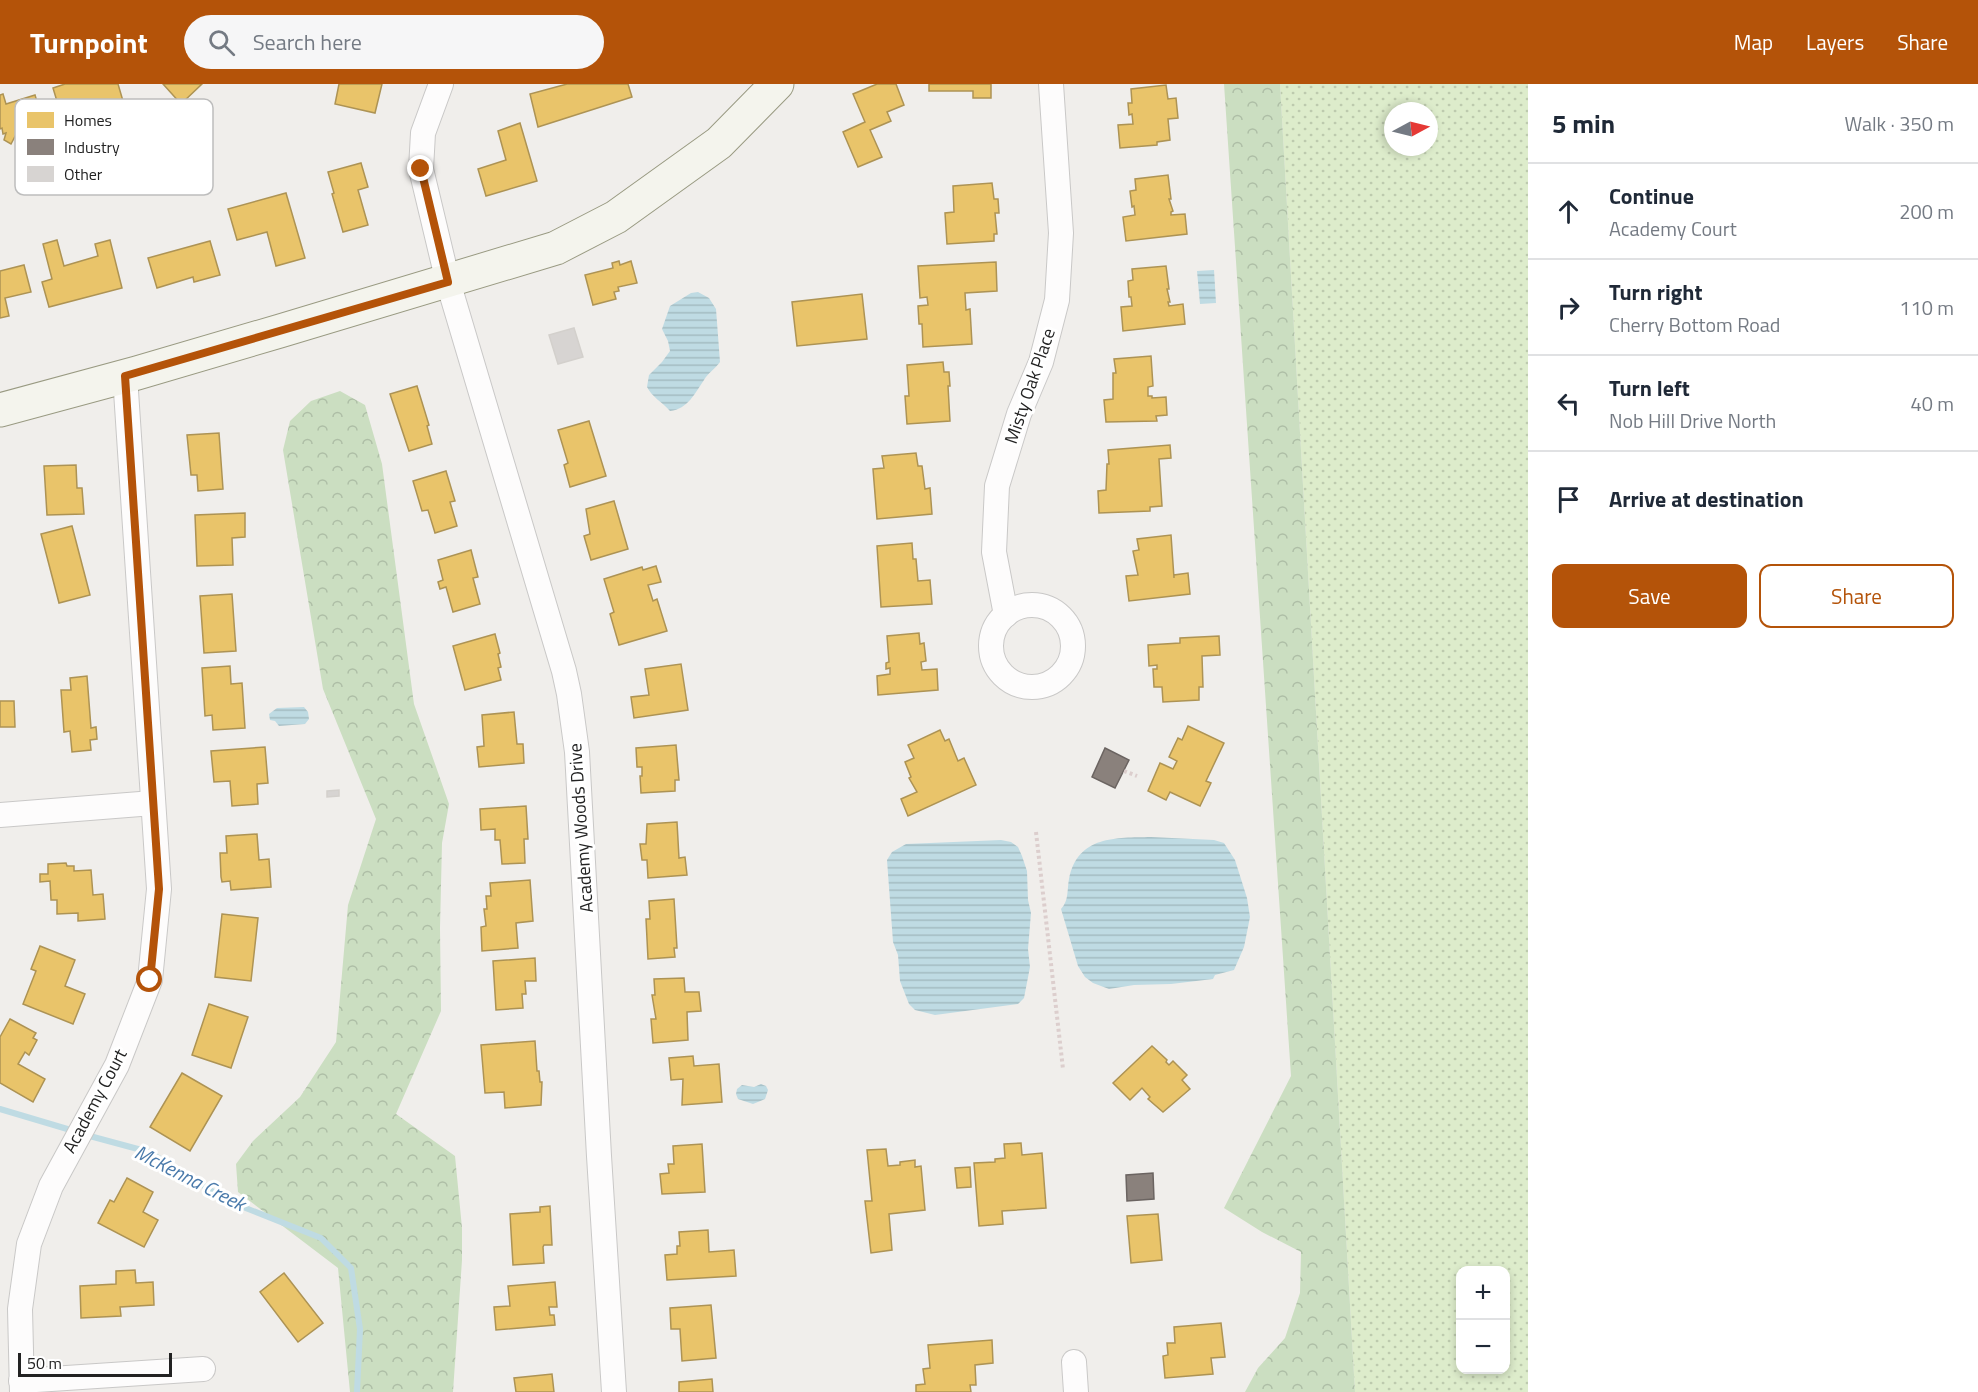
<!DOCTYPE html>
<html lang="en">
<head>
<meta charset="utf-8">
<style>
  :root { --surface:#fff; --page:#f6f6f7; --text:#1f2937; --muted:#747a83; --line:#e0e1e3; --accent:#b45309 }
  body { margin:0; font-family:"Titillium Web",sans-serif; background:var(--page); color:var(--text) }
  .controls { position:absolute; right:18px; bottom:18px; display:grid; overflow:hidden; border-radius:12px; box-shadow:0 3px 9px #0003 }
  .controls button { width:54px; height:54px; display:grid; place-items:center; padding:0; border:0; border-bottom:2px solid var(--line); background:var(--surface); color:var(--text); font:30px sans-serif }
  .compass { position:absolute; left:1384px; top:18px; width:54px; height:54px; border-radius:50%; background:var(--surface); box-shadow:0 3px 9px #0003; rotate:83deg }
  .scale { position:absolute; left:18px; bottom:15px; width:154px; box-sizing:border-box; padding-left:6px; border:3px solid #222; border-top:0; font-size:16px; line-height:21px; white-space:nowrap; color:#222; -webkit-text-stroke:4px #fff; paint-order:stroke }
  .stop { position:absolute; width:18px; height:18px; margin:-14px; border:4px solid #b45309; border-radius:50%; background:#fff }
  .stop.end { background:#b45309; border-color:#fff; box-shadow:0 2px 6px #0008 }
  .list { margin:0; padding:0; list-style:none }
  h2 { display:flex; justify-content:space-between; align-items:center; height:78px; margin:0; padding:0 24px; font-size:26px }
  h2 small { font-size:20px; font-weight:400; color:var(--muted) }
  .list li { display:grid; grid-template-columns:39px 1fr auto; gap:18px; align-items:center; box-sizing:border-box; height:96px; padding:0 24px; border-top:2px solid var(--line) }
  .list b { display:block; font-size:22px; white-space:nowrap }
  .list p { margin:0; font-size:20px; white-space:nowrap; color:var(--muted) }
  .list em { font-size:20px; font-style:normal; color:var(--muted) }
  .actions { display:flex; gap:12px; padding:18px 24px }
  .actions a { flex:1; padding:14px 0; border:2px solid var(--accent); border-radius:12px; text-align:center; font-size:21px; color:var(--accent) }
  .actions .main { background:var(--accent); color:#fff }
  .icon { flex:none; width:33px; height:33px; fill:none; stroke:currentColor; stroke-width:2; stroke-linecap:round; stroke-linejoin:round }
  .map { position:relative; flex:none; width:1528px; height:1308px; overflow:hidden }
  header { display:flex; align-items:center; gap:36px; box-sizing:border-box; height:84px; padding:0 30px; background:var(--accent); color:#fff }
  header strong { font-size:28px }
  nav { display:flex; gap:33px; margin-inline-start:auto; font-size:21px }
  .search { width:420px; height:54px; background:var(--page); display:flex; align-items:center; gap:15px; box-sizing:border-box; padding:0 21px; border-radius:33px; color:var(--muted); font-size:22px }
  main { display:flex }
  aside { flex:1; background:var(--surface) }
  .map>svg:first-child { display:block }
  .grass { fill:url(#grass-dots); fill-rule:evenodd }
  .forest { fill:url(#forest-crowns) }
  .water { fill:url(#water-rules) }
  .homes { fill:#e9c46a; stroke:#ad9354; stroke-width:1.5 }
  .industry { fill:#8a817c; stroke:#6b6461; stroke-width:1.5 }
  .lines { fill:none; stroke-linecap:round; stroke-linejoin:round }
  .stream { stroke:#bfdbe3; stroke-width:6 }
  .building { fill:#d7d4d2; stroke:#d3d0cc; stroke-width:1.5 }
  .minor-casing { stroke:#c9c8c7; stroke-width:26 }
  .secondary-casing { stroke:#999a82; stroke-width:35 }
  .path { stroke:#dccecd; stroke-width:4; stroke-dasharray:3 3; stroke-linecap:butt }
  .minor { stroke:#fdfcfc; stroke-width:24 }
  .secondary { stroke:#f4f4ed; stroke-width:33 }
  .route { stroke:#b45309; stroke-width:8 }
  .labels { text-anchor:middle; stroke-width:6; stroke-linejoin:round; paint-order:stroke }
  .street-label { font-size:18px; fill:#222; stroke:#fff }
  .water-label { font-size:20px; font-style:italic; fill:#4a7aab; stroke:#fff }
  .key { fill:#fff; stroke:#bdbdbd; stroke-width:1.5 }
  .key-label { font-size:16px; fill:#222 }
</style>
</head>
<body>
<header>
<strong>Turnpoint</strong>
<div class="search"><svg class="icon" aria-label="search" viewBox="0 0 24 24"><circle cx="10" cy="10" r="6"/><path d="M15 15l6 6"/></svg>Search here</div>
<nav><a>Map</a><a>Layers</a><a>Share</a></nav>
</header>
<main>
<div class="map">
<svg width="1528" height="1308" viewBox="0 0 1528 1308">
  <defs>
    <pattern id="grass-dots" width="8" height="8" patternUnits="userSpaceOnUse" patternTransform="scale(1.5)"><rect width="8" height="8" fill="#ddeccb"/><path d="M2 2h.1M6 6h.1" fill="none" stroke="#bdcaae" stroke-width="1.8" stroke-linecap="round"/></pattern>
    <pattern id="forest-crowns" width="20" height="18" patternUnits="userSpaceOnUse" patternTransform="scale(1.5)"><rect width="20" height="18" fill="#cbdec1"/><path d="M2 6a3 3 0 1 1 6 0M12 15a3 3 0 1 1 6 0" fill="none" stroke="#aebea6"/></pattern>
    <pattern id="water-rules" width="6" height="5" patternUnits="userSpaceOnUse" patternTransform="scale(1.5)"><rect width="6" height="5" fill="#bfdbe3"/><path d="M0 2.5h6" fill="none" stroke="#a4bcc2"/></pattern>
  </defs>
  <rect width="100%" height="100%" fill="#f0eeeb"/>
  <path class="grass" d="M1280,0H1528V1308H1355ZM1393,27H1429V63H1393ZM1460,1186H1506V1286H1460Z"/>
  <g class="forest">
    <path d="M1224,0H1280L1355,1308H1245L1258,1284L1285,1254L1300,1209L1301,1168L1262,1148L1224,1124L1291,992Z"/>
    <path d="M340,307L365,321L382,380L414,620L449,720L442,759L440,844L441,927L396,1030L455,1072L462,1144V1176L453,1308H350L338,1184L238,1108L236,1080L253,1057L300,1013L336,958L348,821L376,735L323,605L283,366L290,337L311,317Z"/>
  </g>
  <g class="water">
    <path d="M1214,186L1216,219L1200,220L1197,187Z"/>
    <path d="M698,208L709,214L716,225L720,278C715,285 708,289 704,296C695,309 688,325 670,327C662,318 652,313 647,303L649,291L662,278L670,267L668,257L662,245L670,222L691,209Z"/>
    <path d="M304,623L308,628L309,635L305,640L279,642L275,637L270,636L269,630L277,624Z"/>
    <path d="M1151,753L1214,756L1224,759L1235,776L1247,814L1250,833L1244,863L1234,886L1215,891L1213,895L1171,900L1134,901L1109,905L1093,899L1085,893L1078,882L1061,825C1069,817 1067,805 1069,795C1078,751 1116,754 1151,753Z"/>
    <path d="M1001,756L1011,758L1018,763L1022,772L1027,787L1028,816L1031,829L1028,865L1030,883L1024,914L1018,920L935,931L915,926L909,920L900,897L898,871L893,858L887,776L892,768L906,760Z"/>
    <path d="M761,1000L766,1002L768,1006L765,1015L753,1020L738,1015L736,1010L737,1005L742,1001L754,1003Z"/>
  </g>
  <g class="homes">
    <path d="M65,0H118L123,17L62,34L53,4Z"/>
    <path d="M163,0H202L181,20Z"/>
    <path d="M339,0H382L375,29L335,20Z"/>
    <path d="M567,0H628L632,13L538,43L530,10Z"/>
    <path d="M877,0H896L904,21L887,28L891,37L870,46L882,73L858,83L843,48L865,38L853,10Z"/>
    <path d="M929,0H991V14H973V7H929Z"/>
    <path d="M1166,1L1168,15L1176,14L1178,34L1168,35L1170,56L1157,58V61L1120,64L1118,41L1133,40L1132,30L1129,31L1128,19H1132L1131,5Z"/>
    <path d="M3,10L6,20L35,11L43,38L19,45L11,60L4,56L6,49L3,50L2,44L0,45V11Z"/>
    <path d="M520,39L537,97L486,112L478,85L506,76L498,47Z"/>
    <path d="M361,79L368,103L358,106L368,141L343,148L332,110L334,109L328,88Z"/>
    <path d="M1168,91L1171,115H1169L1173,127L1171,128V131L1185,130L1187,150L1126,157L1123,133L1135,131L1134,122L1132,123L1130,107L1136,106L1135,95Z"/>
    <path d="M992,99L994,115H998L999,129H995L997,150H994V157L947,160L945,129L954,128L953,102Z"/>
    <path d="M286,109L305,174L276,182L267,148L237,156L228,125Z"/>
    <path d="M57,156L64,182L98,172L95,160L110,156L122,204L49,223L42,198L52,195L43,160Z"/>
    <path d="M210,157L220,191L194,198L193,193L157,204L148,174Z"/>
    <path d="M619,177L620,181L631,177L637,199L618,203L619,207L614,208L616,215L593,221L585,191L613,184L612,179Z"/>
    <path d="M996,178L997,207L965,209L966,226L970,225L972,260L923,263L922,240H919L918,222L928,221L927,213L920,214L918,182Z"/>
    <path d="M24,181L31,208L5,214L9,232L0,234V187Z"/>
    <path d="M1166,182L1169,205H1167L1170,218H1168L1169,222L1183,220L1185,240L1123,247L1121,223L1132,222L1131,213H1129L1128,197L1133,196L1132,185Z"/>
    <path d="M862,210L867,255L797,262L792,218Z"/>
    <path d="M1151,272L1153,302L1148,303V312H1152V314L1166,313L1167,331L1156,332L1157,337L1106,338L1104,316L1113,315V289H1116L1114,275Z"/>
    <path d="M943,278L944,288H949L950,302H948L950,337L907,340L905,312H909L907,281Z"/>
    <path d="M417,302L429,341L427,342L432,360L409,367L390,310Z"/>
    <path d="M589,337L606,392L570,403L564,381L568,379L558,346Z"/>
    <path d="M219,349L223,405L198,407L197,391H191L187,351Z"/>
    <path d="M1170,361L1171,374L1159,375L1162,422L1150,423V427L1099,429L1098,407L1106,406L1107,380H1109L1108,366Z"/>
    <path d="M916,369L918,382H922L925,405L930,404L932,430L877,435L873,385L884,384L882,372Z"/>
    <path d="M76,381L77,404H82L84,430L47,431L44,382Z"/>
    <path d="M446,387L455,417L450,418L457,442L435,449L428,426L422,427L413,397Z"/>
    <path d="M614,417L628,465L591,476L584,452L590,450L586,425Z"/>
    <path d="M245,429V453L232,454L233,481L197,482L195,431Z"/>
    <path d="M72,442L90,511L59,519L41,450Z"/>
    <path d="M1171,451L1174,494V491L1188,489L1190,510L1129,517L1126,492L1138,491L1133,467L1139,466L1137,455Z"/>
    <path d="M912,459L913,475H916L918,497L930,496L932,520L881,523L877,462Z"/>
    <path d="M471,466L478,493L473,494L480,520L453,528L446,503L440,505L438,498L443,496L438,476Z"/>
    <path d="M656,482L661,498L648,501L653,517L657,515L667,547L619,561L610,530L614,528L604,495L642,483L643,486Z"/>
    <path d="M232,510L236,567L204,569L200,512Z"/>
    <path d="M919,549L920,560L924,559L926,577L921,578L922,586L937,585L938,606L878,611L877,592L890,590V584L886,585V579L889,578L887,552Z"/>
    <path d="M495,550L500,569L498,570L501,583L498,584L501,596L465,606L453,562Z"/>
    <path d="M1219,552L1220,571L1202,572L1203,603H1199V616L1163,618L1162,603H1154L1153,585H1157V581L1149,582L1148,561L1180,559V554Z"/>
    <path d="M681,580L688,626L634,634L631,613L649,611L645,585Z"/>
    <path d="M230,582L231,600L242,599L245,644L213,646L212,631L205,632L202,584Z"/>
    <path d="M87,592L91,644L96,643L97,655L90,656L91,666L72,668L70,647L64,648L61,606H71L70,594Z"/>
    <path d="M0,617H14L15,643H0Z"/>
    <path d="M514,628L517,660H523L524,679L479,683L477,663L484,662L482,631Z"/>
    <path d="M1188,642L1224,659L1206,697L1211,699L1200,722L1170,708L1166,716L1148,707L1160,679L1173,685L1177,677L1169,673L1178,654L1182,656Z"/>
    <path d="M940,646L945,657L949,655L958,677L964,674L976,701L908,732L901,715L917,708L909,694L911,693L905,678L914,674L908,661Z"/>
    <path d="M676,661L679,696H675V707L641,709L640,692H642V683H637L636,664Z"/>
    <path d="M265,663L268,699L257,700L258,720L232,722L230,697L214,698L211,667Z"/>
    <path d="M526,722L528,755H524L525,779L502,780L500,756H495V745L481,746L480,725Z"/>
    <path d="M677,738L679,774L685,773L687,791L648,794L647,776H642L640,760H646L647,740Z"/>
    <path d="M257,750L259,776L269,775L271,803L231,806L230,797L222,798L221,793L220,769H227L226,752Z"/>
    <path d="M66,779L67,782H74V787L91,786L93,811L103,810L105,835L78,837V829L57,830V816H51L50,797L40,798V790H48V780Z"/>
    <path d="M530,796L533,837L516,839L518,864L482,867L481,843L486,842L484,825H487L486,812H491L490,799Z"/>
    <path d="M674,815L677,864H674L675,873L648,875L646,835H650L649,817Z"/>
    <path d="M222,830L258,834L251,897L215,893Z"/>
    <path d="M40,862L75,876L65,902L85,910L73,940L23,920L36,887L31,885Z"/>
    <path d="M535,874L536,897H525L526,910H522L523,924L496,926L493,877Z"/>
    <path d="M684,894L685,908H699L701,927L687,928L688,956L653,959L651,935H656L652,911H655L654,895Z"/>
    <path d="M209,920L248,933L231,984L192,971Z"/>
    <path d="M10,935L36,949L33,954L37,956L29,971L25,968L18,980L45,995L33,1018L0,999V953Z"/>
    <path d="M535,957L537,987H539L540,998H542L541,1021L505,1024L504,1008L485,1009L481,961Z"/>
    <path d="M1152,962L1167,976L1166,978L1169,981L1173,977L1187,991L1182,996L1190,1005L1163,1028L1148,1015L1150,1013L1142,1004L1130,1016L1113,999Z"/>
    <path d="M693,972L694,982L719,980L722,1018L682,1021L683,995L671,996L669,974Z"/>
    <path d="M182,989L222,1012L190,1067L150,1043Z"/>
    <path d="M1021,1059L1022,1071L1042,1069L1046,1124L1002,1127L1003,1140L979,1142L974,1079L995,1078V1075L1005,1074L1004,1060Z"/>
    <path d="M702,1060L705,1108L662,1110L660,1090L669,1089L668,1080H674L673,1062Z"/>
    <path d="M886,1065L888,1082L900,1081V1078L915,1076V1083L921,1082L925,1126L889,1130L892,1166L871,1169L865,1117H872L867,1066Z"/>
    <path d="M970,1083L971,1103L957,1104L955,1084Z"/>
    <path d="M127,1094L153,1108L143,1128L158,1136L144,1163L98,1139L110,1116L114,1118Z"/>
    <path d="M550,1122L552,1161H544L543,1163L544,1179L513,1181L510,1130L540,1128V1123Z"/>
    <path d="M1158,1130L1162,1176L1131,1179L1127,1132Z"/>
    <path d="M708,1146L709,1168L734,1166L736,1192L667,1196L665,1171L677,1170V1162H680L679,1148Z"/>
    <path d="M135,1186L136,1199L153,1198L154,1221L120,1223L121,1232L81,1234L80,1202L116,1200V1187Z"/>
    <path d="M284,1189L323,1239L298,1258L260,1208Z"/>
    <path d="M555,1198L557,1223H549L550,1231H554L555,1241L496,1246L494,1223L510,1222L508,1202Z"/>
    <path d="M711,1221L716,1274L682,1277L680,1245H671L670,1224Z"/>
    <path d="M1221,1239L1225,1273L1211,1274L1213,1290L1165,1294L1163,1272L1168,1271L1167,1259H1175L1174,1243Z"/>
    <path d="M992,1256L993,1279L975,1281L976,1301H970L971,1308H916V1301L925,1300L923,1285L930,1284L928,1261Z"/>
    <path d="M552,1290L554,1308H516L514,1294Z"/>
    <path d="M712,1295L713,1308H679V1298Z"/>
  </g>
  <g class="industry">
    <path d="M1105,664L1129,676L1115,704L1092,693Z"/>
    <path d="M1153,1089L1154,1115L1127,1117L1126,1091Z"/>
  </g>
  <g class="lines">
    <g class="stream">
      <path d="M0,1025L74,1047"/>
      <path d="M86,1051L149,1068L228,1117L321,1154L351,1184L360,1245L357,1308"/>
    </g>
  </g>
  <g class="building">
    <path d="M574,244L583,273L558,280L549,251Z"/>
    <path d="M339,706V712L327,713V707Z"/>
  </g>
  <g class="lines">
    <g class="minor-casing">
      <g id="minor">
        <path d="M441,0L423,49L421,85L448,198L564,587L569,610L577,668L599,1072L614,1308"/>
        <circle cx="1032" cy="562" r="41"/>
        <path d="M1006,531L994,468L997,402L1019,330L1041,278L1057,216L1061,149L1051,0"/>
        <path d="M0,731L153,719"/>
        <path d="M1074,1278L1076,1308"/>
        <path d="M21,1297L203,1285"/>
        <path d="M22,1308L20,1225L29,1160L51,1102L117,981L150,896L159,805L125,292"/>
      </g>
    </g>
    <g class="secondary-casing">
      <path id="secondary" d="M0,326L137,289L280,247L556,164L616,133L719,59L777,0"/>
    </g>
    <g class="path">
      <path d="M1124,687L1137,692"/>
      <path d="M1036,748L1063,985"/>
    </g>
    <use href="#minor" class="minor"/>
    <use href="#secondary" class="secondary"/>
  </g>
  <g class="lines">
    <path class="route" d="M150,896L159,805L125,292L448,198L421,85"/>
  </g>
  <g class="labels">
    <g class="street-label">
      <text transform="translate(1030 302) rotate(-71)" y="6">Misty Oak Place</text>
      <text transform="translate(581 744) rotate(-94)" y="6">Academy Woods Drive</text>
      <text transform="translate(95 1017) rotate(-62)" y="6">Academy Court</text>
    </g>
    <g class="water-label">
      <text transform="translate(190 1094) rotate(27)" y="7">McKenna Creek</text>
    </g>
  </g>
  <rect x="15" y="15" width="198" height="96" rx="9" class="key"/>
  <rect x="27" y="28" width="27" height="16" fill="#e9c46a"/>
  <rect x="27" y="55" width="27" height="16" fill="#8a817c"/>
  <rect x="27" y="82" width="27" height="16" fill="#d7d4d2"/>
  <g class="key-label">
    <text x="64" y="42">Homes</text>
    <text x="64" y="69">Industry</text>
    <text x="64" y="96">Other</text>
  </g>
</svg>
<div class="controls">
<button>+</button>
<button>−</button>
</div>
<svg class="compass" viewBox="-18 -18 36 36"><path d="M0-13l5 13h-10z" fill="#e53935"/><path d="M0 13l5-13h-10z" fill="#747a83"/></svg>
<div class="scale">50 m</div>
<div class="stop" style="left:150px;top:896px"></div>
<div class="stop end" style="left:421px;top:85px"></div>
</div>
<aside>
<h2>5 min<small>Walk · 350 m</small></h2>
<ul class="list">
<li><svg class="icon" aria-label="ahead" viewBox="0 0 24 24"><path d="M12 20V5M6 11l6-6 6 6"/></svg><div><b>Continue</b><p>Academy Court</p></div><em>200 m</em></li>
<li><svg class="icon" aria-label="right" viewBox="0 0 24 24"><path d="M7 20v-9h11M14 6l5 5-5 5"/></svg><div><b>Turn right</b><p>Cherry Bottom Road</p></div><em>110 m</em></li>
<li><svg class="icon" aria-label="left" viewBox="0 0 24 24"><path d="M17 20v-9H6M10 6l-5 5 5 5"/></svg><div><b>Turn left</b><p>Nob Hill Drive North</p></div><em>40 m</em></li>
<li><svg class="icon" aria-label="arrive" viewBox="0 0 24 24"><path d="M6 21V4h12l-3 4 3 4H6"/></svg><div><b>Arrive at destination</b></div></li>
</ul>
<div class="actions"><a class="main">Save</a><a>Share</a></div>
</aside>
</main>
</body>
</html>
